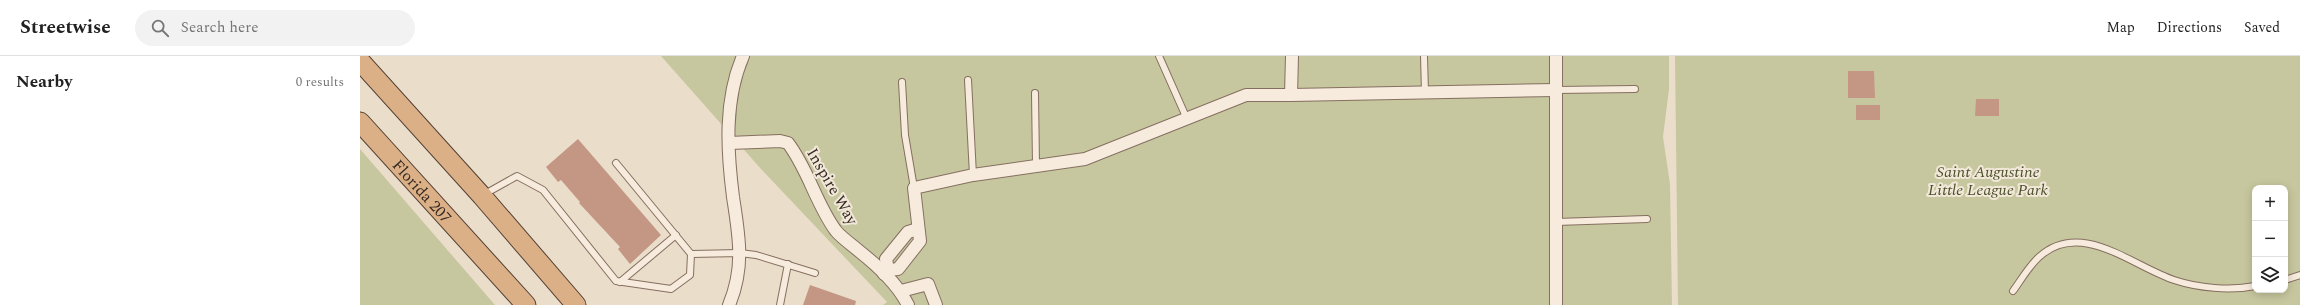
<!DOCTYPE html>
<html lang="en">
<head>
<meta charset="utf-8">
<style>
  :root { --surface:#fff; --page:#f2f2f2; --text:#222; --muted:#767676; --line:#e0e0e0 }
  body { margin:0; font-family:Spectral,serif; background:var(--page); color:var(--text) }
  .controls { position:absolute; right:12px; bottom:12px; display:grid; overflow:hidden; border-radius:8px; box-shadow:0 2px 10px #0003 }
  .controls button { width:36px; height:36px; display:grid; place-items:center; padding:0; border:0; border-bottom:1px solid var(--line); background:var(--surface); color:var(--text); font:20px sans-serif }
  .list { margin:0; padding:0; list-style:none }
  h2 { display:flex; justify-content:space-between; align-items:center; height:52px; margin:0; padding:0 16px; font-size:17px }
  h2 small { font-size:13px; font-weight:400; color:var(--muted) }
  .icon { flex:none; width:22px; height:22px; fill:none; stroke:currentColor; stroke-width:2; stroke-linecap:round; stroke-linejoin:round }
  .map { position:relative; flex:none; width:1940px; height:249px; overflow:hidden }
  header { display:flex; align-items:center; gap:24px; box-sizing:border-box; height:56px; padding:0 20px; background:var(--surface); border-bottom:1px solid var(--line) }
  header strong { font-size:19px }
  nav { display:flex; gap:22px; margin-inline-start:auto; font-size:14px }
  .search { width:280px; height:36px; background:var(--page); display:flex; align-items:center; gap:10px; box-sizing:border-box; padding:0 14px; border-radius:22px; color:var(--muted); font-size:15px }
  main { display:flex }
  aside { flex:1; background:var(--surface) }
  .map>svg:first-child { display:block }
  .green { fill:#c7c79f; fill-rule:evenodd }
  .building { fill:#c49785 }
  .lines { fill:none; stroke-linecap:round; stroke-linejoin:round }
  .service-casing { stroke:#856f60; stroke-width:8 }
  .minor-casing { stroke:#856f60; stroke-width:14 }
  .trunk-casing { stroke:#533f34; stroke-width:21 }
  .service { stroke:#f6ebdd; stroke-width:6 }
  .minor { stroke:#f6ebdd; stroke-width:12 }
  .trunk { stroke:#dbb086; stroke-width:19 }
  .labels { text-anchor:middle; stroke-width:4; stroke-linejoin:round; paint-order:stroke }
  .park-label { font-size:16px; font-style:italic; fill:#4c512b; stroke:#f2e8d9 }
  .street-label { font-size:16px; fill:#372a22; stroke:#f2e8d9 }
</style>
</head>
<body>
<header>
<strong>Streetwise</strong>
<div class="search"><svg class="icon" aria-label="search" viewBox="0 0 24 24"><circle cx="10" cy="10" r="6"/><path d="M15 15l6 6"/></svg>Search here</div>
<nav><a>Map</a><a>Directions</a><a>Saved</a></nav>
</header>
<main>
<aside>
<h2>Nearby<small>0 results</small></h2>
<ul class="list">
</ul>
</aside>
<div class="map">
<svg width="1940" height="249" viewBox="0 0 1940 249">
  <rect width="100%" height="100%" fill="#eaddca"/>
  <g class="green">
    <path d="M301,0H1309V33L1303,81L1310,128L1312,249H523L527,246L401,113Z"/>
    <path d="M1315,0H1940V249H1318ZM1895,132H1925V234H1895Z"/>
    <path d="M0,93L135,249H0Z"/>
  </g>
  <g class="building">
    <path d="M1488,15H1514L1515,42H1488Z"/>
    <path d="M1616,43H1639V60H1615Z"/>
    <rect x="1496" y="49" width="24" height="15"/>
    <path d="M218,83L301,179L270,208L258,193L260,191L219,147L220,146L201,124L198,126L186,111Z"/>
    <path d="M450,229L496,245L495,249H443Z"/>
  </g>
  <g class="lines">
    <g class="service-casing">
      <g id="service">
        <path d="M799,0L827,63"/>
        <path d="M1064,0L1065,37"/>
        <path d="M608,24L613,119"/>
        <path d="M542,26L545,79L554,132"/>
        <path d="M1196,34L1275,33"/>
        <path d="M675,37L676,109"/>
        <path d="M256,107L331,198L380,197L396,199L455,217"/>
        <path d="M123,139L157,120L183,134L256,225L311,233L330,219L331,198"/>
        <path d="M1196,166L1287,163"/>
        <path d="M1925,224L1940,219"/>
        <path d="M260,226L316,179"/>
        <path d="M1653,235C1661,224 1669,210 1679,201C1721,163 1772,210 1814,224C1838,232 1870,235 1895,230"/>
        <path d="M420,249L428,208"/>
      </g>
    </g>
    <g class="minor-casing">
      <g id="minor">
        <path d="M932,0L931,39L1196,34"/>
        <path d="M1196,0V249"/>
        <path d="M369,87L420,85L428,87C449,115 456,148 476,175C482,182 492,189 499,195C518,210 537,227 548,249"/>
        <path d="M528,214L526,203L548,176L558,173"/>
        <path d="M524,218L528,214L538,213L560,185L554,132L613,119L725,103L886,39H931"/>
        <path d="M541,235L568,228L576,249"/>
        <path d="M369,249C385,211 379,180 373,141C367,94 364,44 383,0"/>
      </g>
    </g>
    <g class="trunk-casing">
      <g id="trunk">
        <path d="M0,5L122,140L216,249"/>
        <path id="s1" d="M0,66L166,249"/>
      </g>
    </g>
    <use href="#service" class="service"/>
    <use href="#minor" class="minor"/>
    <use href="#trunk" class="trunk"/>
  </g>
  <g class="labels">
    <g class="park-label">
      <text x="1628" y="121">Saint Augustine<tspan x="1628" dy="18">Little League Park</tspan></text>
    </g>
    <g class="street-label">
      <text transform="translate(473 130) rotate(60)" y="6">Inspire Way</text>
      <text dy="6" stroke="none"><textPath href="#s1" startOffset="93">Florida 207</textPath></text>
    </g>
  </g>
</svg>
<div class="controls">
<button>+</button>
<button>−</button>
<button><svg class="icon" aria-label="layers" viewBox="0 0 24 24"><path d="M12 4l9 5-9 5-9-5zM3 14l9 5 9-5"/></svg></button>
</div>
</div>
</main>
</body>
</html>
